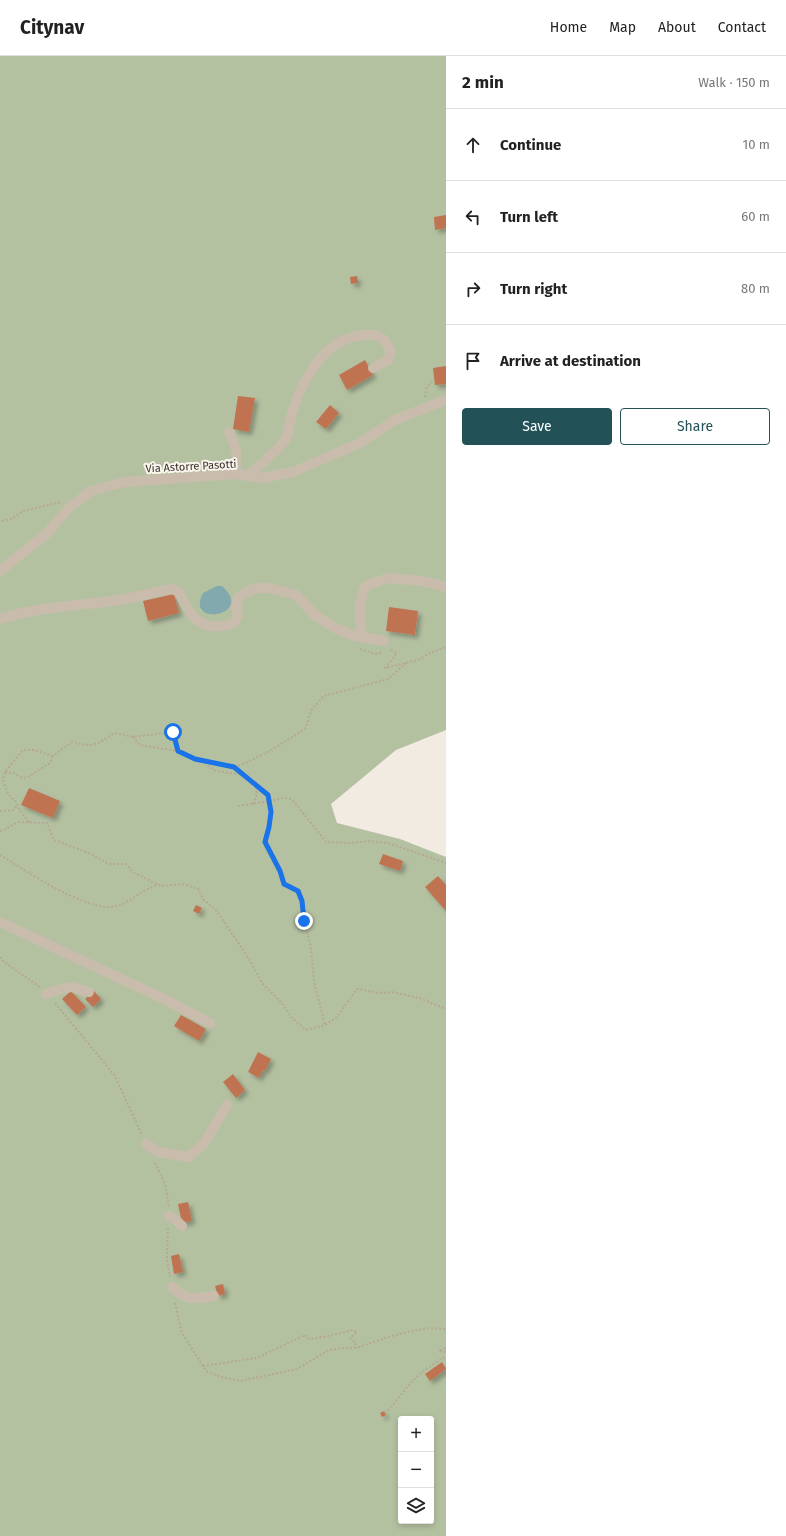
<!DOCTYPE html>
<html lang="en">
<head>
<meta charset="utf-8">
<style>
  :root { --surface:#fff; --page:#f2f2f2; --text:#222; --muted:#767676; --line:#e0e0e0; --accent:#225158 }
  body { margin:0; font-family:"Fira Sans",sans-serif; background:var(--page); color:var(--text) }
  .controls { position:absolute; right:12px; bottom:12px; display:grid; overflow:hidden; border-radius:4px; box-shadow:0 2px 6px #0003 }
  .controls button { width:36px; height:36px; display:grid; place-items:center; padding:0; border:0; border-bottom:1px solid var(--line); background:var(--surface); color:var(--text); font:20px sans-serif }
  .stop { position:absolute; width:12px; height:12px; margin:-9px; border:3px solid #1a73e8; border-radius:50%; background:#fff }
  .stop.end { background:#1a73e8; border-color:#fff; box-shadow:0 1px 4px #0008 }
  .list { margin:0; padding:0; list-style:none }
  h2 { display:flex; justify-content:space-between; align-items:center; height:52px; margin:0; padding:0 16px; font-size:17px }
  h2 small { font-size:13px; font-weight:400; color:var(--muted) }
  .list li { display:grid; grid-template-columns:26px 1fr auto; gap:12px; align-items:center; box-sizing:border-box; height:72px; padding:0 16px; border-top:1px solid var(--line) }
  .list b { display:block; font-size:15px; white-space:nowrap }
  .list em { font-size:13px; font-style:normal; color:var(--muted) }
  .actions { display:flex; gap:8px; padding:12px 16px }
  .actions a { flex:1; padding:9px 0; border:1px solid var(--accent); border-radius:4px; text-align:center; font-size:14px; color:var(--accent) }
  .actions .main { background:var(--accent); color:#fff }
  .icon { flex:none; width:22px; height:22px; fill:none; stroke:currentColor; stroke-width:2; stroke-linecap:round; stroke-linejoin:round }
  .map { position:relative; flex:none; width:446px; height:1480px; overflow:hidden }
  header { display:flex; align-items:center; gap:24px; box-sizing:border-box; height:56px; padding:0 20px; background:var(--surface); border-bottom:1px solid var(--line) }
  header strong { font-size:19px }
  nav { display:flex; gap:22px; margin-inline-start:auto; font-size:14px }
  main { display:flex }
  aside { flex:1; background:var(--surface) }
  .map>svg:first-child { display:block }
  .green { fill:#b4c1a1; fill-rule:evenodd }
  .water { fill:#81a9ae }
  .building { fill:#bf7351; filter:url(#shadow) }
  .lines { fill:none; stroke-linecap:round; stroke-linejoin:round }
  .path { stroke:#b6a697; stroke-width:2; stroke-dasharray:2 2; stroke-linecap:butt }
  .minor { stroke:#cabcad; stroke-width:10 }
  .route { stroke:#1a73e8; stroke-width:5 }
  .labels { text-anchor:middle; stroke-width:4; stroke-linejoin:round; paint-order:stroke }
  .street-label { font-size:11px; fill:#39302b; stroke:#faf5ed }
</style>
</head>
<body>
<header>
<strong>Citynav</strong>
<nav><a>Home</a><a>Map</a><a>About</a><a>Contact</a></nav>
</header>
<main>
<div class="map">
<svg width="446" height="1480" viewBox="0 0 446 1480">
  <defs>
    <filter id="shadow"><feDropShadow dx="3.5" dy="3.5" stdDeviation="2" flood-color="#0004"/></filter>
  </defs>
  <rect width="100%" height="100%" fill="#f2ebe1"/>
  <path class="green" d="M0,0H446V674L396,694L331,748L337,767L400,783L446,801V1480H0ZM401,1363H431V1465H401Z"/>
  <path class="water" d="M217,530H222C256,560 184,572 203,537Z"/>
  <g class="building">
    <path d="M446,159V172L435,174L434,161Z"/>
    <path d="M357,220L358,227L351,228L350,221Z"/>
    <path d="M365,304L373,319L347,334L339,319Z"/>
    <path d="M446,310V328L435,329L433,312Z"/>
    <path d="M238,340L255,342L249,376L233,373Z"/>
    <path d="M330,349L339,357L326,373L316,366Z"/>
    <path d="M174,538L179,557L148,565L143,545Z"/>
    <path d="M389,551L418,555L415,579L386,575Z"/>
    <path d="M29,732L60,745L53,762L21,749Z"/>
    <path d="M383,798L403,805L400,815L379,808Z"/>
    <path d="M438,820L446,829V855L425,831Z"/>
    <path d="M196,849L202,852L199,858L193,855Z"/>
    <path d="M71,935L86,951L77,959L62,943Z"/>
    <path d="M94,935L101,943L93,951L85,943Z"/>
    <path d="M181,959L206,973L199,985L174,970Z"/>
    <path d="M258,996L271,1003L265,1015L263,1014L259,1022L248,1016Z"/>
    <path d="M233,1018L245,1034L236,1042L223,1026Z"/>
    <path d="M188,1146L192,1165L182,1167L178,1148Z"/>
    <path d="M179,1198L183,1216L174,1218L171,1200Z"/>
    <path d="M223,1228L225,1238L218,1240L215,1230Z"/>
    <path d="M442,1306L446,1313L430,1325L425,1318Z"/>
    <path d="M384,1355L386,1359L382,1361L380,1357Z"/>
  </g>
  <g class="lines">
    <g class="path">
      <path d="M425,341L427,331L432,326"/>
      <path d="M2,465L12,463L23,455L61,446"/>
      <path d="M360,593L375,598L381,597"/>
      <path d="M391,594L397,597L385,612L418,604L430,597L446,591"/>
      <path d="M133,681L140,689L178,695L195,703L234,711L241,709L268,696L305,673L312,653L324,640L388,623L406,607"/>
      <path d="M201,705L216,715L245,719"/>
      <path d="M234,711L268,739L270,747L271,756L265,786L280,815L284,828L298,835L302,845L304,865L311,891L314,926L325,969"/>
      <path d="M5,716L13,717L23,722L28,721L50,707L53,700"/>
      <path d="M253,748L257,738L255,728"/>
      <path d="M238,750L270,745L283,742L292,743L326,786L348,787L370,785L388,787L446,807"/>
      <path d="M0,755L14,754L17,749"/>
      <path d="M29,766L20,755L16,746L8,738L3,725L5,716L23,694H34L53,700L72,686C96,692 94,689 115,677L133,681L173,676L178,695"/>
      <path d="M0,775L4,774L18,766L47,767L54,784L89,797L109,808H126L133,816L152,826L162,830L184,828L198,833L203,843L217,855L249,903L262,927L281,946L292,962L306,974L325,969L337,961L357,933L380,937L392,936L419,942L446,953"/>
      <path d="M0,799C25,814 89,858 117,850C128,847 135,840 144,835C149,832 154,831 158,828"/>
      <path d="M0,901L4,906L40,931"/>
      <path d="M55,947L115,1020L142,1079"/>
      <path d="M155,1107L165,1128L169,1150"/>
      <path d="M168,1172L167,1203L170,1221"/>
      <path d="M175,1247L182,1277L206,1315L221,1321L240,1325L297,1313L329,1294L342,1292H356L388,1281L412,1275L429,1272L446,1273"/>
      <path d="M446,1292L439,1295L446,1296"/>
      <path d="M203,1310L257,1302L305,1279L309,1283L324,1281L353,1274L357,1276L350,1282L355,1286L356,1292"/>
      <path d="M385,1357C394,1349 401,1338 409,1329C419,1317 433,1308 446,1300"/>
    </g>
    <g class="minor">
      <path d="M229,376C237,393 238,399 235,418"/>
      <path d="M247,420C256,413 279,393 285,384C289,377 290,365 292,357C302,324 324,282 364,279C380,278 384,281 391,296L388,304L373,312"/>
      <path d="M0,515L46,478L70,451L91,435L124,426L235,418L262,422L293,416L360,387L395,364L446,344"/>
      <path d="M0,563C37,551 74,550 112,545C132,543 152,536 172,533L179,536C190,562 203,578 234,567L238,559L236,552L238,541L255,532H270L296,539L316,560L335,572L355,580L384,585"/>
      <path d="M361,581L360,549L365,530L388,522L422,525L446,531"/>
      <path d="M0,866L164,943L210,967"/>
      <path d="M46,938L65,932L72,931L89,936"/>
      <path d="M146,1088L158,1096L189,1101L205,1086L227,1049"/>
      <path d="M169,1160L177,1165L182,1170"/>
      <path d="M172,1231C189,1246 193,1243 214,1240"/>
    </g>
  </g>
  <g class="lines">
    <path class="route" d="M173,676L178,695L195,703L234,711L268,739L271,756L269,771L265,786L280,815L284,828L298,835L302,845L304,865"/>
  </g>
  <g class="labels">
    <g class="street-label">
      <text transform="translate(191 410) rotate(-3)" y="4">Via Astorre Pasotti</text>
    </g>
  </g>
</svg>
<div class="controls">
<button>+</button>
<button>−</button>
<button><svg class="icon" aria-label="layers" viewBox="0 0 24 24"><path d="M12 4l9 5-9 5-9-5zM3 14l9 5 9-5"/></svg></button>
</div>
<div class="stop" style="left:173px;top:676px"></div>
<div class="stop end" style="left:304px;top:865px"></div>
</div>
<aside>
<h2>2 min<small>Walk · 150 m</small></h2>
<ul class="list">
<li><svg class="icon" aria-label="ahead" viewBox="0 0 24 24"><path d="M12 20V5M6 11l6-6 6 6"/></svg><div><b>Continue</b></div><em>10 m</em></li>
<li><svg class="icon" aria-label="left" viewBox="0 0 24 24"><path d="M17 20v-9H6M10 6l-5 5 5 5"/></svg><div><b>Turn left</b></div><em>60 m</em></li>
<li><svg class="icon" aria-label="right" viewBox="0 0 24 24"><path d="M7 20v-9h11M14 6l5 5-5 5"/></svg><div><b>Turn right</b></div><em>80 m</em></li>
<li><svg class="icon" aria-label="arrive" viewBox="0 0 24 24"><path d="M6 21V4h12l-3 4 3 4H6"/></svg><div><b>Arrive at destination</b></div></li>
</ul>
<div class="actions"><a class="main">Save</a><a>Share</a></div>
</aside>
</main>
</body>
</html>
